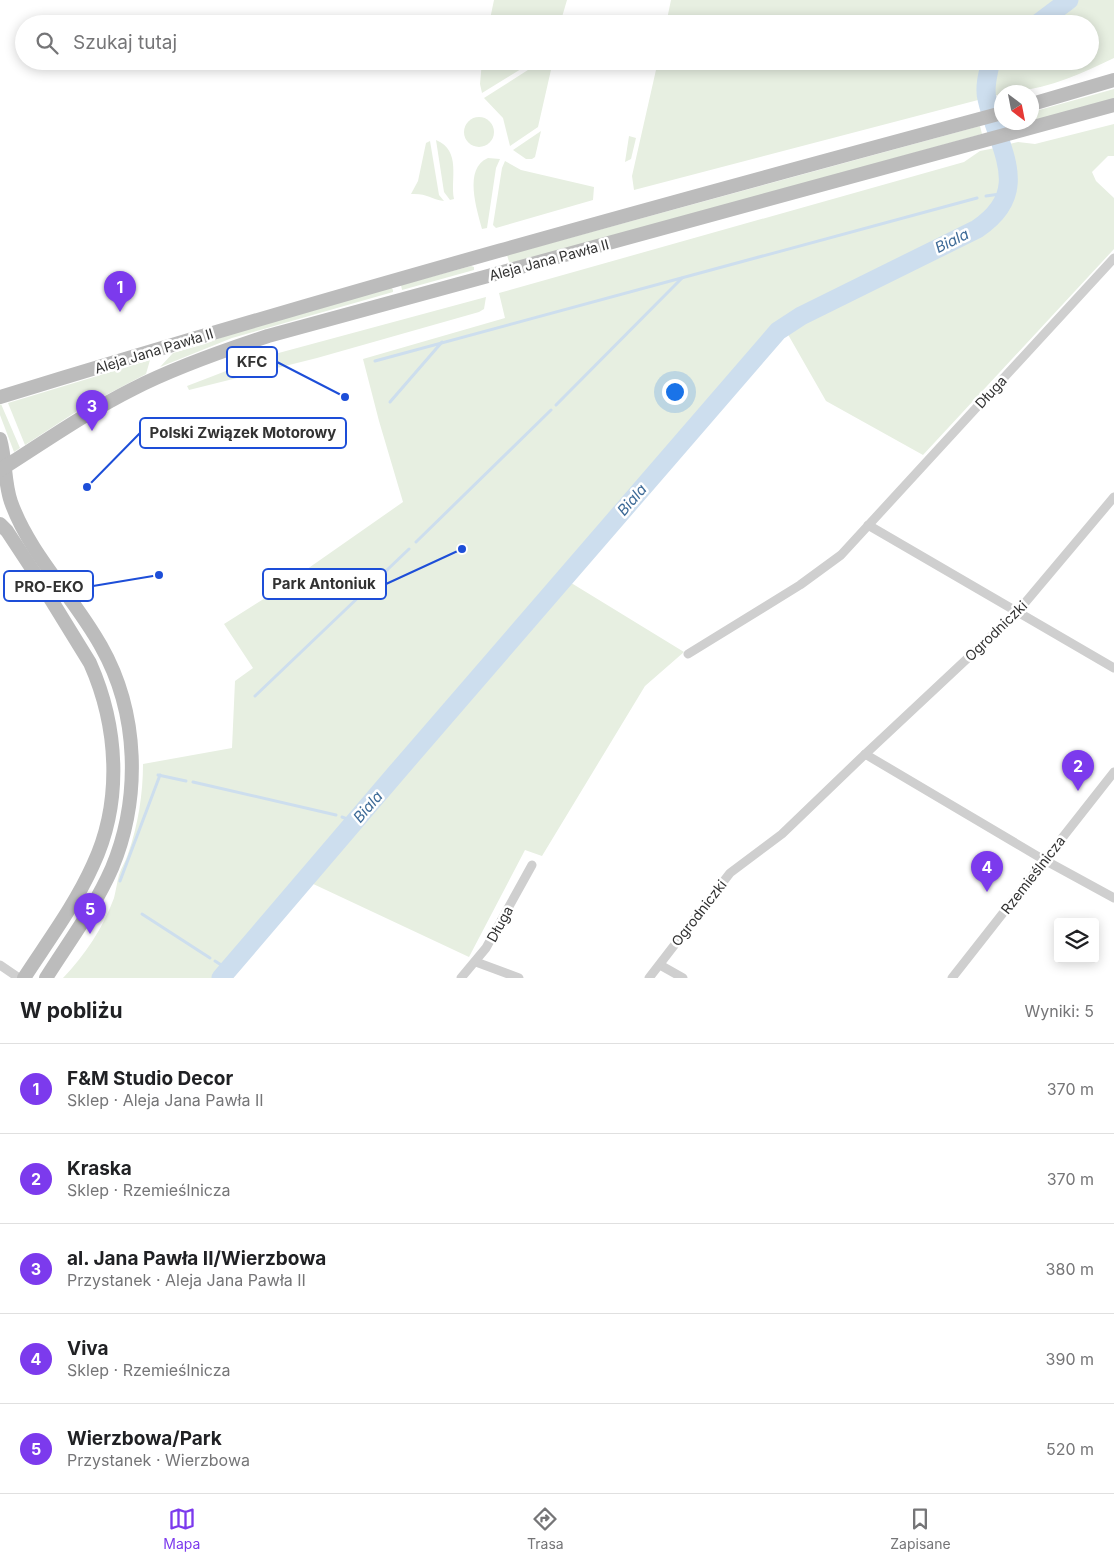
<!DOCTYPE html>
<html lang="pl">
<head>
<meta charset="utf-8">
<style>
  :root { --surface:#fff; --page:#f2f2f2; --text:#202124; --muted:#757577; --line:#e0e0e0; --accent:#7c3aed }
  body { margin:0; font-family:Inter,sans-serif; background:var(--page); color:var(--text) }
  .controls { position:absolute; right:15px; bottom:15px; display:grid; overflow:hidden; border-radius:5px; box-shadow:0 2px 12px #0003 }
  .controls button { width:45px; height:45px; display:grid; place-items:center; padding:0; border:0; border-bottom:1px solid var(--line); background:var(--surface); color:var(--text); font:25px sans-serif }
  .compass { position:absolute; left:994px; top:85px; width:45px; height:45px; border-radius:50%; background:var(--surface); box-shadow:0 2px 12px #0003; rotate:148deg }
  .you { position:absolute; left:674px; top:391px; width:18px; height:18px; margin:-12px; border:4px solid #fff; border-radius:50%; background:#1a73e8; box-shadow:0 0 0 8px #1a73e833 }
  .badge { display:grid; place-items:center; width:32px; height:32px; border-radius:50%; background:var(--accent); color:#fff; font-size:16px; font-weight:700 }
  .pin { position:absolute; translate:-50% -41px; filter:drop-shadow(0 1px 2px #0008) }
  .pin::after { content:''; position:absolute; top:26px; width:18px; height:15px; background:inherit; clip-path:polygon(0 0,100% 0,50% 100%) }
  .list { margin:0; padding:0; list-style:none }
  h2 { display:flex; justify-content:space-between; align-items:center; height:65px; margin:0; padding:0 20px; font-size:21px }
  h2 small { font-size:16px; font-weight:400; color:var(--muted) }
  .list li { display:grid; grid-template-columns:32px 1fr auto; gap:15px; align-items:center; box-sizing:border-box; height:90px; padding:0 20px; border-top:1px solid var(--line) }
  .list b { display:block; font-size:19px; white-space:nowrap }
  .list p { margin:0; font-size:16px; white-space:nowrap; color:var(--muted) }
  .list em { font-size:16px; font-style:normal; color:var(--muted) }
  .icon { flex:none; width:28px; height:28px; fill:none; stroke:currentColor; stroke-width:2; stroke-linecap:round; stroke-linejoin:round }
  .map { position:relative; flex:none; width:1114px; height:978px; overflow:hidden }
  .search { position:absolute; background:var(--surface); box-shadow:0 2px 12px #0003; left:15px; right:15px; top:15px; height:55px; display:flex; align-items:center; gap:12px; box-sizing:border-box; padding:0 18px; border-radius:28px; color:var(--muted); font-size:19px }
  .sheet { height:515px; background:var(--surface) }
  nav { display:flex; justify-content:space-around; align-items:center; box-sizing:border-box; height:70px; border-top:1px solid var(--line); background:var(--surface); font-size:14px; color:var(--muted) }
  nav a { display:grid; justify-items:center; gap:2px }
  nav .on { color:var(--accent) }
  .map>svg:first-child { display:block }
  .green { fill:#e7efe1 }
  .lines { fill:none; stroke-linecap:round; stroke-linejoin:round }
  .stream { stroke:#cddeee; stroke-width:3 }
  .river { stroke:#cddeee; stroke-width:19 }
  .street { stroke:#cfcfcf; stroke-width:9 }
  .secondary { stroke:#bcbcbc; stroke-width:14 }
  .labels { text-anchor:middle; stroke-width:5; stroke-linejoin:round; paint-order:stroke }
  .street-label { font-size:14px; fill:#323232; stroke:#fff }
  .water-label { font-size:15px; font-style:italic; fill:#3d6a97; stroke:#fff }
  .leader { fill:none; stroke:#1d4ed8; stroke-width:2 }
  .callout-dot { fill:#1d4ed8; stroke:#fff; stroke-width:2 }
  .callout { fill:#fff; stroke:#1d4ed8; stroke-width:2 }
  .callout-label { font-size:15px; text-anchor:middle; font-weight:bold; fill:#323232 }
</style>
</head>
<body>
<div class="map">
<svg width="1114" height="978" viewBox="0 0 1114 978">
  <rect width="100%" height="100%" fill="#fff"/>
  <g class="green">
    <path d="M494,0H567L562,17L568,18L567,24H489Z"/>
    <path d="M671,0H1114V58C1079,75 1041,92 1002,92L1001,94L634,190L632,176L658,61H1090V24H666Z"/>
    <path d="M482,61H534L482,93L480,84Z"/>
    <path d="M542,61H553L538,127L510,146L503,118L484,98Z"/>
    <path d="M1114,89V100L1032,122V112Z"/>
    <circle cx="479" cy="132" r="15"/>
    <path d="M1114,124V156H1108L1092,172L1096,181L1114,198V249L923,455L826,401L786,331L982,232C998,216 1017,200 1014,176C1012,165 1008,155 1005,145L1018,142L1035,144Z"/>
    <path d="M980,126L982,134L510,265L507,255Z"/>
    <path d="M541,131L535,157L532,159H526L513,150Z"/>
    <path d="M629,136L636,138L631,159L625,162Z"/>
    <path d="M436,140C462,151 450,179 454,199L450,200L444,192Z"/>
    <path d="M430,141L439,195L444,201C430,199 427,193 411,194L418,181L426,143Z"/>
    <path d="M1000,147C1012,183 1013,193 987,223L800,314L786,322L772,333L221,978H63C85,955 103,928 114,898C116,890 117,882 119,875C121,868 126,861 128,854C138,825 143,794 143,764L232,748L235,681L253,668L224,624L270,595L403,502L379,421L363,359L505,318L499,293L964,162L980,151Z"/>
    <path d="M488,158L500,159L496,168L487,228L482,229C477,210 463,168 488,158Z"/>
    <path d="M505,161L521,170L594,187L593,200L496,228L493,225L502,168Z"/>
    <path d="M471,266L474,267V270L402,290L401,285Z"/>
    <path d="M391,287L393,290V292L232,338L160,367L173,353L205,344L236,332Z"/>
    <path d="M486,297L484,309L479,312L317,358L189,390L187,386L260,358Z"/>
    <path d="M150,360L146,374L85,406L25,445L8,403Z"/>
    <path d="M1,404L20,448L14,452L0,415V405Z"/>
    <path d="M568,581L684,652L645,686L542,856L525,850L469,957L309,882Z"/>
  </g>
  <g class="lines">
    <g class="stream">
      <path d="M986,196L1007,193"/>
      <path d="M375,361L977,198"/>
      <path d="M390,402L442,342"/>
      <path d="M556,405L682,278"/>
      <path d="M416,542L551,410"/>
      <path d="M255,696L409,549"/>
      <path d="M158,775L186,781"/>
      <path d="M193,782L336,815"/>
      <path d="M342,817L355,822"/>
      <path d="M120,881L160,775"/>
      <path d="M142,914L210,958"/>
      <path d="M215,961L229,970"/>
    </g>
    <g class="river">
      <path d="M1037,24L1069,0"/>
      <path d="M221,978L397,772L778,331L801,316L977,229C1034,191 998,149 987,99C984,87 988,73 991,61"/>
    </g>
    <g class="street">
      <path d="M868,525L1114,668"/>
      <path d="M688,654L800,585L841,555L1114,258"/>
      <path d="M865,754L1039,857L1114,898"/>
      <path d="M476,962L519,978"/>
      <path d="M0,965L19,978"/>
      <path d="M660,965L683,978"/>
      <path d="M461,978L486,948L532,865"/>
      <path d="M649,978L730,873L782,834L860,759L1018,611L1114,497"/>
      <path d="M952,978L1114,772"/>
    </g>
    <g class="secondary">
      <path d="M1032,104L1114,80"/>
      <path d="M0,397C332,295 667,203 1002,113"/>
      <path d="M0,439C6,459 4,482 11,502C30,555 74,597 101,646C139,713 141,798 112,868C95,907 68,943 46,978"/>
      <path d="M0,470C44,442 87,412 133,389C176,367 222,351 268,336L1114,105"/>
      <path d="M0,524L7,531L34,572L90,663C118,726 123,801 93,865C75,905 48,941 24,978"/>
    </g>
  </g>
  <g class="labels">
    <g class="street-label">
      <text transform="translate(549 260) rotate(-15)" y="5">Aleja Jana Pawła II</text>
      <text transform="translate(154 351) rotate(-17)" y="5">Aleja Jana Pawła II</text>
      <text transform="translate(991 392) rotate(-47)" y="5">Długa</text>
      <text transform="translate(996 631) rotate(-44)" y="5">Ogrodniczki</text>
      <text transform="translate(1033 875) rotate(-52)" y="5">Rzemieślnicza</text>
      <text transform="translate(699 913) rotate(-52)" y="5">Ogrodniczki</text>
      <text transform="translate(500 924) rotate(-61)" y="5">Długa</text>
    </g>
    <g class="water-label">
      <text transform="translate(952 241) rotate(-26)" y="5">Biala</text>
      <text transform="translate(632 500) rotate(-49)" y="5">Biala</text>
      <text transform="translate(368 807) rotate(-49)" y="5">Biala</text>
    </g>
  </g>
  <path class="leader" d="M345 397L277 362M87 487L140 433M462 549L386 584M159 575L93 586"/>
  <g class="callout-dot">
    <circle cx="345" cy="397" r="5"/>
    <circle cx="87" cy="487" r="5"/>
    <circle cx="462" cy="549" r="5"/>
    <circle cx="159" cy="575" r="5"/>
  </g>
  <g class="callout">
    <rect x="227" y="347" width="50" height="30" rx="5"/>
    <rect x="140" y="418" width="206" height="30" rx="5"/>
    <rect x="263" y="569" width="123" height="30" rx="5"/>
    <rect x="4" y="571" width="89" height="30" rx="5"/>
  </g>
  <g class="callout-label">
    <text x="252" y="367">KFC</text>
    <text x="243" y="438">Polski Związek Motorowy</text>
    <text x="324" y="589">Park Antoniuk</text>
    <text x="49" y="592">PRO-EKO</text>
  </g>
</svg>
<div class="controls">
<button><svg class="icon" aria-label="layers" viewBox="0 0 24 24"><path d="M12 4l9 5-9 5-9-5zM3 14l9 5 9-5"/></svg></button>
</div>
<svg class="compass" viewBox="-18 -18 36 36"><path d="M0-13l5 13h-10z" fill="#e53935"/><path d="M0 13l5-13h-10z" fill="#757577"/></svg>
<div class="you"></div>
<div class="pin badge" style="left:120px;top:312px">1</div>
<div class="pin badge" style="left:1078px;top:791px">2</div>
<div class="pin badge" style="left:92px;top:431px">3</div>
<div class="pin badge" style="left:987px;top:892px">4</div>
<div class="pin badge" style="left:90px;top:934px">5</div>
<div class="search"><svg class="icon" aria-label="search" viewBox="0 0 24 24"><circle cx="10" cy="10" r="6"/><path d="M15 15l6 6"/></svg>Szukaj tutaj</div>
</div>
<section class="sheet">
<h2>W pobliżu<small>Wyniki: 5</small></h2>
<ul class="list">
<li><span class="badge">1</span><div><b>F&amp;M Studio Decor</b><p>Sklep · Aleja Jana Pawła II</p></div><em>370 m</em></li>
<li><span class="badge">2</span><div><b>Kraska</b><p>Sklep · Rzemieślnicza</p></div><em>370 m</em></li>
<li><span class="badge">3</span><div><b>al. Jana Pawła II/Wierzbowa</b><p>Przystanek · Aleja Jana Pawła II</p></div><em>380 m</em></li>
<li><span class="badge">4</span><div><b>Viva</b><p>Sklep · Rzemieślnicza</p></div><em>390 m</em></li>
<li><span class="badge">5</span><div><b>Wierzbowa/Park</b><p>Przystanek · Wierzbowa</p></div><em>520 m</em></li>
</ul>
</section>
<nav>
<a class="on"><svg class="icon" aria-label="map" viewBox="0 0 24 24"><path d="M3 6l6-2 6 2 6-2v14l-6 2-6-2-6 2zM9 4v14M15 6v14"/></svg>Mapa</a>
<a><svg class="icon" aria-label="directions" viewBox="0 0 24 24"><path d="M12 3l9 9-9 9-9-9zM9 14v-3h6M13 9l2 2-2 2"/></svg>Trasa</a>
<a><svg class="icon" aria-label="saved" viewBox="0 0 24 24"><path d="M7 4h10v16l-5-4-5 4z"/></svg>Zapisane</a>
</nav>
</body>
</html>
